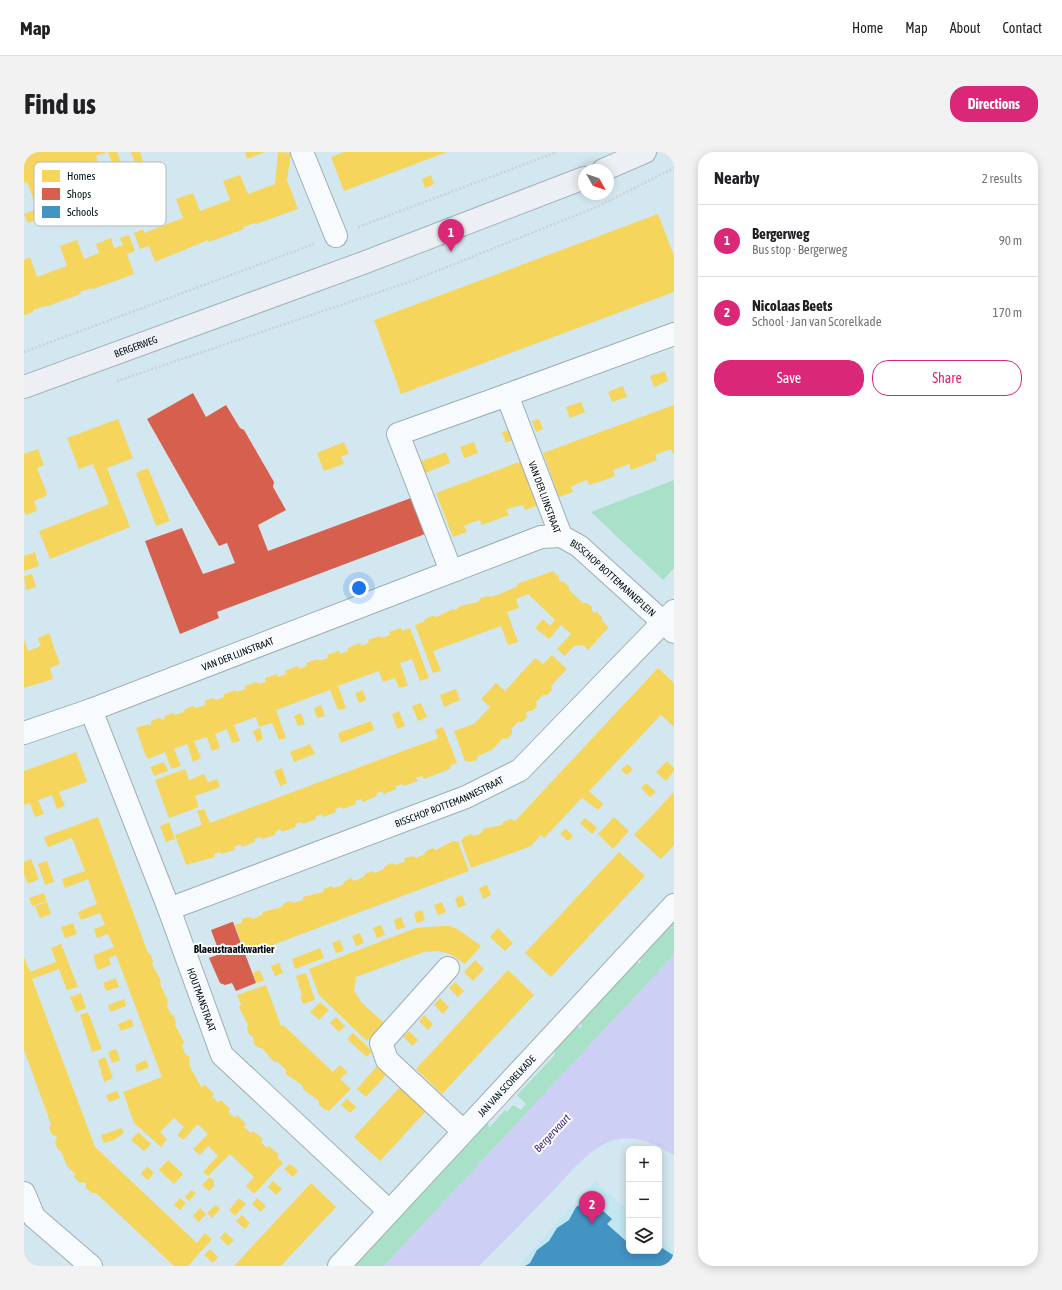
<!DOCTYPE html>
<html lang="en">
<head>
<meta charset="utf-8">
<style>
  :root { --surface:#fff; --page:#f2f2f2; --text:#202124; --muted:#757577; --line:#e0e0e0; --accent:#db2777 }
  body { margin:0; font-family:"Asap Condensed",sans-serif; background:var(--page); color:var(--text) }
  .controls { position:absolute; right:12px; bottom:12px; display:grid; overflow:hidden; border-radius:8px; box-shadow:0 2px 10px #0003 }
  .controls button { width:36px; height:36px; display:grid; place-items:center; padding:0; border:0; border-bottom:1px solid var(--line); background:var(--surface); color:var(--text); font:20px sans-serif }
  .compass { position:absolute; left:554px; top:12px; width:36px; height:36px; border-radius:50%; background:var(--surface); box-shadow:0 2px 10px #0003; rotate:130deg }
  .you { position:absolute; left:335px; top:436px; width:14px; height:14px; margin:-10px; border:3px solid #fff; border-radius:50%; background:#1a73e8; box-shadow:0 0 0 6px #1a73e833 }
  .badge { display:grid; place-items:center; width:26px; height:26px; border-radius:50%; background:var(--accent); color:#fff; font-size:13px; font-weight:700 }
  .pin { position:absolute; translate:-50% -33px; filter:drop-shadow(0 1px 2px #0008) }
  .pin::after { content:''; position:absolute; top:21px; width:14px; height:12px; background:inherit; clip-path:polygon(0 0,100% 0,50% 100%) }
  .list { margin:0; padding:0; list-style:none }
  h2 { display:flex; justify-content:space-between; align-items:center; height:52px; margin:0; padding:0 16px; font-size:17px }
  h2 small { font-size:13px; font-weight:400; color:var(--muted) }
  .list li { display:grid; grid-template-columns:26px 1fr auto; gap:12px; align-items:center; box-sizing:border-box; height:72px; padding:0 16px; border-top:1px solid var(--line) }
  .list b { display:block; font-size:15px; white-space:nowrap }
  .list p { margin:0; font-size:13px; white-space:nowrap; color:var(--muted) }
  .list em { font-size:13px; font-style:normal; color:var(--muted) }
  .actions { display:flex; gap:8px; padding:12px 16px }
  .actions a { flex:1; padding:9px 0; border:1px solid var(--accent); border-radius:16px; text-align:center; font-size:14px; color:var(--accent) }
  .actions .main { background:var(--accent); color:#fff }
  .icon { flex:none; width:22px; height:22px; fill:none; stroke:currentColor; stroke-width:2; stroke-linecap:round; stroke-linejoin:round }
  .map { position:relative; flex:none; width:650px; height:1114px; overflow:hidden; border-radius:16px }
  header { display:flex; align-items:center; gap:24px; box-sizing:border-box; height:56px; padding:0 20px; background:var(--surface); border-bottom:1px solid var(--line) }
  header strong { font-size:19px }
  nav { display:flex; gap:22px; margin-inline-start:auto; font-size:14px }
  .intro { display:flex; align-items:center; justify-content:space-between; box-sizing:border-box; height:96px; padding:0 24px }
  h1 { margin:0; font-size:28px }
  .button { padding:10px 18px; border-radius:16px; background:var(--accent); color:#fff; font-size:14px; font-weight:700 }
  main { display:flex; gap:24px; padding:0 24px }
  aside { flex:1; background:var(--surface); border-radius:16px; box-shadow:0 2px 10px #0003 }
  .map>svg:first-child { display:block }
  .built { fill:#c3e6f3 }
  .green { fill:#a8e0c8 }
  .water { fill:#cdd0f4 }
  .homes { fill:#f6d55c }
  .shops { fill:#d6604d }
  .schools { fill:#4393c3 }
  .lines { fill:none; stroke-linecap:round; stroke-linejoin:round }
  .minor-casing { stroke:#9eaeb4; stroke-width:24 }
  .major-casing { stroke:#a4b3bc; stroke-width:24 }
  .path { stroke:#cbd2d4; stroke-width:2.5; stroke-dasharray:2 2; stroke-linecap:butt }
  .minor { stroke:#f8fbfd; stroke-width:22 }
  .major { stroke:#ecf0f4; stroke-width:22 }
  .labels { text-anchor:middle; stroke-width:4; stroke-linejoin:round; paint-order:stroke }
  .street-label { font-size:10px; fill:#041015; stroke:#fff }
  .neighbourhood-label { font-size:11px; font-weight:bold; fill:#041015; stroke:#fff }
  .water-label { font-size:11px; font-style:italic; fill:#3d267e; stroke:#fff }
  .key { fill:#fff; stroke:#b4b7b9; stroke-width:1 }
  .key-label { font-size:11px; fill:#041015 }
</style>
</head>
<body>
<header>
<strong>Map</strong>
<nav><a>Home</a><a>Map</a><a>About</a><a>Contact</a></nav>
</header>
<div class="intro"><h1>Find us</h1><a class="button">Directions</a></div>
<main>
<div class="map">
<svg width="650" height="1114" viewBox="0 0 650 1114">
  <rect width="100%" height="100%" fill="#d2e7ef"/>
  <path class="built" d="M571,1029L605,1059V1099H635V1086L650,1099V1114H494Z"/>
  <g class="green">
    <path d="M650,328V416L639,428L567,360Z"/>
    <path d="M650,770V803L360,1114H330L464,970L465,976L481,958L483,960L489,953L497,958L502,952L493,943L530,904L531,893L539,889L553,874L556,876L558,873L556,871L613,810L615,812L617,809L616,807Z"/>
  </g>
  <path class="water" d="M650,803V1003C630,991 614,983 590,988C566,994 540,1028 523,1045C501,1068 478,1091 455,1114H360Z"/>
  <g class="homes">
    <path d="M0,0H83L72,4L79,23L71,26L67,16L55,21L58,31L50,33L46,22L35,27L39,39L31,42L24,22L10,27L17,47L10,49L3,30L0,31Z"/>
    <path d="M84,0H93L99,16L91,19Z"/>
    <path d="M107,0H116L119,9L112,11L118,28L114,29L108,12L111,11Z"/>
    <path d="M221,0H241L223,7Z"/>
    <path d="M254,0L267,1L263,28L274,57L232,72L231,71L219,75L220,77L185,90L184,88L131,110L125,94L116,97L110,81L119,77L120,81L159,66L152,47L169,41L176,59L206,48L199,29L216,23L224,42L251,32Z"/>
    <path d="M320,0H423L320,39L307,5Z"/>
    <path d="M407,23L410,32L401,36L398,27Z"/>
    <path d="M13,57L16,66L4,71L0,62Z"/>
    <path d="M634,62L650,104V140L377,242L350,168Z"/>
    <path d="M105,83L111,99L103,102L110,122L69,137L68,136L56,140L57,142L21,155V154L9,158V160L0,163V108L6,105L13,125L43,114L36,94L53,88L60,107L75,101L72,92L87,86L90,96L99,93L96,86Z"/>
    <path d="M641,219L644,229L630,235L626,224Z"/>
    <path d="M599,234L603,245L588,250L584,240Z"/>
    <path d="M557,250L561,260L546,266L542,255Z"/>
    <path d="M650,253V302H649L647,297L631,303L633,308L607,318L605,312L589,318L591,324L578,329L565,333L563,328L555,331L547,335L549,340L535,345L519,301Z"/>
    <path d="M94,267L109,306L83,316L106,375L26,407L15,379L85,352L69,312L55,317L43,286Z"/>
    <path d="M515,267L519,277L512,280L508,269Z"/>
    <path d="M485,278L489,288L482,291L478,280Z"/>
    <path d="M320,290L325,302L317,304L320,312L300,319L293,301Z"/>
    <path d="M450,290L454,301L440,306L436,295Z"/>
    <path d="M14,297L20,313L13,316L23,342L22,344L10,349L13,359L2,363L0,359V302Z"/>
    <path d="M422,300L426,311L399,322L395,310Z"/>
    <path d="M498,309L515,353L501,358L499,353L490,355L482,358L485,363L458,373L456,368L449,370L440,374L443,380L429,385L412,341Z"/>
    <path d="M124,316L146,369L132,374L112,321Z"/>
    <path d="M11,400L15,414L0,419V404Z"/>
    <path d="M529,419L535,425V429L540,430L545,435V438L559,451H563L568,455V459L570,461L573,460L578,465V469L585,475L564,498L559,493L550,494L541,504L533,497L547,482L537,473L525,487L511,476L519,467L526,474L531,468L504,442L492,447L495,456L483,460L494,490L484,493L477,474L409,499L417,519L409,521L391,473L400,470L401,467L408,464L412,465L429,457L432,458L436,454L454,450L457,446L463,444L466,445L476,442L494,434L493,432Z"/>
    <path d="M8,422L12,435L2,438L0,424Z"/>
    <path d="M377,476L378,479L386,476L405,526L396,529L388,507L376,511L384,534L375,536L371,526L359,530L355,519L314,534L322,556L314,558L306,538L252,558L262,586L255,588L248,571L235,575L232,565L210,573L216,589L208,591L203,577L191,582L196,596L188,599L183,585L170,589L177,606L169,610L163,592L150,597L157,614L147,617L141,600L124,607L121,602L112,576L124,572V573H127V569L135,566L140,568L141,564L148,561L151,563L160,560L161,557L169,554L172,556L181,553V549L189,546L192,548L200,545V542L212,538L213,540L221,537V534L232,530L234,532L242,530L241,526L253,522L254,525L262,522L261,519L274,514L275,517L283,514L282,511L294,507L295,509L304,506L303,503L315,499L316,502L324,499V496L336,491L337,494L345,491L344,488L356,484L357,486L366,483L365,480Z"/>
    <path d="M25,481L36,512L26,516L29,527L0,536V488L4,499L17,494L14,486Z"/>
    <path d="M528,503L543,517L527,534L528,538L523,543H519L512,550L513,554L508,559H505L502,561L503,565L498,570H494L488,576V582L483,587L479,586L468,598L454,604L453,608L446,610L441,609L430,579L450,572L466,555L457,547L472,531L481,539L511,506L519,512Z"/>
    <path d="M634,516L650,531V575L637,563L565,639L579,652L574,658L558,646L520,686L517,683L507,694L447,716L437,689L440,685L447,682L450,684L458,681L459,677L478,673L479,670L487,667L491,669Z"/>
    <path d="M432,537L436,548L420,555L416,543Z"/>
    <path d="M339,538L342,548L335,551L331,541Z"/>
    <path d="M397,551L403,565L394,569L388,554Z"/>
    <path d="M297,553L301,564L293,566L290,556Z"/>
    <path d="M375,559L381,574L373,577L368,562Z"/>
    <path d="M277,561L281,572L274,574L270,564Z"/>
    <path d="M347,569L350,578L317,591L314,581Z"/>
    <path d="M419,575L433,611L426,614V617L400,627L398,624L392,626L394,629L380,634L378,632L372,634V637L360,642L358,639L352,642L353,644L339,650L337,647L331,649L332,652L319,657L317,655L311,657L312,660L299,665L297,662L291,665L292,667L279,672L277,670L271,672L272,675L258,680L256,677L251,680V683L238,687L236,685L230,687L231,690L218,695L216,692L210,695L211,698L197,702L196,700L190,702L191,705L162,713L151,683L178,673L173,659L180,657L186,671L414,586L411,578Z"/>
    <path d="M236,576L239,587L233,590L229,579Z"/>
    <path d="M286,592L291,602L270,610L266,600Z"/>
    <path d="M52,600L63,630L35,640L41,654L33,657L28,643L14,648L20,662L11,665L6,651L0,653V619Z"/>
    <path d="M643,609L650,616V619L642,629L632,620Z"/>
    <path d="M140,610L144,619L130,624L126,615Z"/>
    <path d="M603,612L609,617L603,623L597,618Z"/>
    <path d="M258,616L263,631L256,634L250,619Z"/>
    <path d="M161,617L165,628L180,622L184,630L193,627L196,635L171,644L175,655L145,666L131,628Z"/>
    <path d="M622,631L632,640L626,645L617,636Z"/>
    <path d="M650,640V693L637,707L610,683Z"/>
    <path d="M74,665L124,801L127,803L129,809L128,812L137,829L136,832L144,849L143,854L147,862L150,864L152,870L151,873L160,890L158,894L162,903L165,904L166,915L177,935L181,933L190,942L188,945L194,950L197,948L206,957L204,960L211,966L213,963L222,972L220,975L227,981L229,979L239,987L237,990L243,996L245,994L255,1003L253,1005L259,1011L230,1042L222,1034L230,1025L206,1002L184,1024L179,1020L194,1004L184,994L176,1003L169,997L184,982L174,972L159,988L153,983L160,975L150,966L136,980L143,987L137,995L110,971L99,940L138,925L92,803L85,806L87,813L74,818L71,811L70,803L90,795L84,782L73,786L70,777L81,773L76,761L57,768L54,760L73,752L64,727L41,736L38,727L61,719L48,686L24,695L20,685Z"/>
    <path d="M590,665L605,679L589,697L574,682Z"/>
    <path d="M561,666L573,676L568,682L556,671Z"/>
    <path d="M145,670L151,687L142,690L136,674Z"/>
    <path d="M542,677L549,684L544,689L536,682Z"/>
    <path d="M429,689L434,690L445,719L222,803L211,773L218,771V767L226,765L229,767L238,763L239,760L258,755L259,752L266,749L269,751L279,748V745L299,740L300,737L307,734L310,736L319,733L320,730L327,726L330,729L340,725L341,722L348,719L351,721L360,717L361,714L368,711L371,713L380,710L381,706L389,704L392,706L401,702L402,699L409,696L412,698Z"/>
    <path d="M595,700L621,724L527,825L501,801Z"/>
    <path d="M7,707L15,727L4,732L0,722V710Z"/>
    <path d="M23,709L30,730L21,733L14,712Z"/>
    <path d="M463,733L467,743L459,747L455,736Z"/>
    <path d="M20,741L23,749L8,754L5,746Z"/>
    <path d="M438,743L442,753L434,756L431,746Z"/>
    <path d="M23,750L27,762L16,766L11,754Z"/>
    <path d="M418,750L422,760L414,763L410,753Z"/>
    <path d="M398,758L401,768L393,771L390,761Z"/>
    <path d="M377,765L381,775L373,778L370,768Z"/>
    <path d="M49,771L53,782L41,786L37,775Z"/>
    <path d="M357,773L361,783L353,786L349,776Z"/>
    <path d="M418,774H426L435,778L457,794L441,812L428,803L415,799L400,800L332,825L330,839L338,851L360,871L343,889L295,843L285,817L392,776Z"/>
    <path d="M474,776L489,791L481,799L466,785Z"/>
    <path d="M336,781L340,791L332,794L328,784Z"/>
    <path d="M316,788L320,799L312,801L308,791Z"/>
    <path d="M37,792L54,835L43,838L35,817L8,827L71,995L173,1091L181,1081L188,1087L164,1114H150L72,1041H68L62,1036V1032L60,1030L56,1031L50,1025L51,1022L43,1014L37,999L34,998L31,990L33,987L32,984L28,983L25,976L27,972L0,898V805L6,820L32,810L27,796Z"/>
    <path d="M296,796L300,806L271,817L268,807Z"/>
    <path d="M451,808L460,817L449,829L440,820Z"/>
    <path d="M255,811L259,821L251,824L247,814Z"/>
    <path d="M236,818L240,829L232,831L229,821Z"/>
    <path d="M484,818L510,843L418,942L392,917Z"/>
    <path d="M282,821L291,848L279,852L276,844L283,841L278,843L272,824Z"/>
    <path d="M92,826L95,835L82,839L79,831Z"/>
    <path d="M431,830L440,839L434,845L425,836Z"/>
    <path d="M242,833L257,874L259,873L309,920L316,913L323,920L316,927L327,937L305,959L300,957L295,953V949L279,937V934L262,922V918L254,910H250L238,896H235L230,892L229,885L225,882L223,876L224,873L215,855L217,852L213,843Z"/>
    <path d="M57,841L62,856L52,860L46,845Z"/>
    <path d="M416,846L425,855L419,862L410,853Z"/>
    <path d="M100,847L102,854L86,860L84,853Z"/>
    <path d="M296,850L305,858L295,868L286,860Z"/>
    <path d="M64,860L78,897L68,900L56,863Z"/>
    <path d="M400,863L409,872L404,878L395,869Z"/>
    <path d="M312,865L321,874L315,880L306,871Z"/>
    <path d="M107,867L110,874L97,879L94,872Z"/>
    <path d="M385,879L394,888L389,894L379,885Z"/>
    <path d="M329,881L348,899L343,905L323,887Z"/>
    <path d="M92,897L96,908L88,911L84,900Z"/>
    <path d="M81,905L89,926L80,930L74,908Z"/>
    <path d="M122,908L125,915L113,920L111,913Z"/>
    <path d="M353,914L362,923L342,945L333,937Z"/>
    <path d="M376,935L402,959L356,1009L330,985Z"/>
    <path d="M93,939L96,946L85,950L82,943Z"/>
    <path d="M323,947L332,955L326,961L317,953Z"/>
    <path d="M98,976L100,981L90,988L80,991L77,983Z"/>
    <path d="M114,980L127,992L120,999L107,988Z"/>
    <path d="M144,1008L159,1022L150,1032L135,1018Z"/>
    <path d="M266,1012L274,1019L269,1025L260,1017Z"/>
    <path d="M123,1014L130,1021L124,1028L117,1022Z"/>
    <path d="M186,1025L190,1029V1034L185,1039L178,1033Z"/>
    <path d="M249,1029L258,1037L252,1043L244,1035Z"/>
    <path d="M287,1031L312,1055L296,1072L257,1114H210Z"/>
    <path d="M167,1038L172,1041L165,1049L161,1045Z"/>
    <path d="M156,1046L162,1051L156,1058L150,1053Z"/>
    <path d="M215,1046L222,1052L211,1064L205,1058Z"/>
    <path d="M233,1046L242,1054L237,1060L228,1052Z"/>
    <path d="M192,1053L196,1057L188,1066L183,1061Z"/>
    <path d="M176,1056L182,1062L175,1070L169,1064Z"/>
    <path d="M218,1063L226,1071L221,1077L212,1069Z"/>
    <path d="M201,1080L210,1088L204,1094L196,1086Z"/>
    <path d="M186,1097L194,1105L189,1111L180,1103Z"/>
  </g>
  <g class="shops">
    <path d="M169,241L182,265L202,253L216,276L220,278L250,330L249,335L262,358L234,373L244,399L387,346L401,382L193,460L195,466L156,482L121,389L158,376L179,422L211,411L203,391L195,394L123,267Z"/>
    <path d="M208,770H209L232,831L212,839L208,831L201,833L196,831L185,806L196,802L187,778Z"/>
  </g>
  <path class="schools" d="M566,1047L588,1067L583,1072L602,1089L605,1086V1099H635V1094L649,1103L650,1114H501L506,1111L513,1098L525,1089L533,1076L545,1068L552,1055Z"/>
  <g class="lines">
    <g class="minor-casing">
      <g id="minor">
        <path d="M278,0L312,84"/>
        <path d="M537,384L483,243L650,182"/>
        <path id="s1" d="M537,384L555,394L650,480"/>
        <path d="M427,419L374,282L483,243"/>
        <path id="s2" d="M67,558L145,757L198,903L365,1059"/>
        <path id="s3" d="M0,581L67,558L517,385L537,384"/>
        <path id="s4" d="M145,757L442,645L496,618L650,459"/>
        <path d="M424,816L357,891L363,908L439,979"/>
        <path d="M0,1041L10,1065L67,1114"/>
        <path id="s5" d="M315,1114L650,753"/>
      </g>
    </g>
    <g class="major-casing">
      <g id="major">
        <path d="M579,18L621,0"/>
        <path id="s6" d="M0,235L339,111L560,26"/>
      </g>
    </g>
    <g class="path">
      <path d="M334,75L533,0"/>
      <path d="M0,200L290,92"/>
      <path d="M93,229L388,129L575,54L650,16"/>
    </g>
    <use href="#minor" class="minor"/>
    <use href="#major" class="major"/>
  </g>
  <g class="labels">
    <g class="street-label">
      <text dy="4" stroke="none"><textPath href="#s6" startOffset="119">BERGERWEG</textPath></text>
      <text transform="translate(521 345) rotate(70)" y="4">VAN DER LIJNSTRAAT</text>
      <text dy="4" stroke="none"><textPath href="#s1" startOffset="67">BISSCHOP BOTTEMANNEPLEIN</textPath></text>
      <text dy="4" stroke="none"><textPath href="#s3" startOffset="228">VAN DER LIJNSTRAAT</textPath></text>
      <text dy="4" stroke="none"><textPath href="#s4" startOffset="300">BISSCHOP BOTTEMANNESTRAAT</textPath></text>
      <text dy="4" stroke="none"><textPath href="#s2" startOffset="310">HOUTMANSTRAAT</textPath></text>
      <text dy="4" stroke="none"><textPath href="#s5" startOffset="246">JAN VAN SCORELKADE</textPath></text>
    </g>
    <g class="neighbourhood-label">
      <text x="210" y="801">Blaeustraatkwartier</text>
    </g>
    <g class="water-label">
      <text transform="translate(528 981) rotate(-47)" y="4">Bergervaart</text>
    </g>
  </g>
  <rect x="10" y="10" width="132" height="64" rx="6" class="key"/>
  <rect x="18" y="18" width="18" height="12" fill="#f6d55c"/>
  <rect x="18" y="36" width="18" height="12" fill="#d6604d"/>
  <rect x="18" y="54" width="18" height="12" fill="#4393c3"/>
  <g class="key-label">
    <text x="43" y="28">Homes</text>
    <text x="43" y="46">Shops</text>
    <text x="43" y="64">Schools</text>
  </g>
</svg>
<div class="controls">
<button>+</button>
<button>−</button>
<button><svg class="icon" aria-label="layers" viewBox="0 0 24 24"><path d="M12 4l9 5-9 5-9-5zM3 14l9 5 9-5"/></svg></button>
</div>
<svg class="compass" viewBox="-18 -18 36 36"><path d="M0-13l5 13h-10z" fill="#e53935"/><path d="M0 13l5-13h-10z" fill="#757577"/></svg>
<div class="you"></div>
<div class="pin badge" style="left:427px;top:100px">1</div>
<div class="pin badge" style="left:568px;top:1072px">2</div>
</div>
<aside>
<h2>Nearby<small>2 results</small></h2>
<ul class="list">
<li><span class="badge">1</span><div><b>Bergerweg</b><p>Bus stop · Bergerweg</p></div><em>90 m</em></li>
<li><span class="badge">2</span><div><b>Nicolaas Beets</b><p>School · Jan van Scorelkade</p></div><em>170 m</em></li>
</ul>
<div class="actions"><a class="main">Save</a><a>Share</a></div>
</aside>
</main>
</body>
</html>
